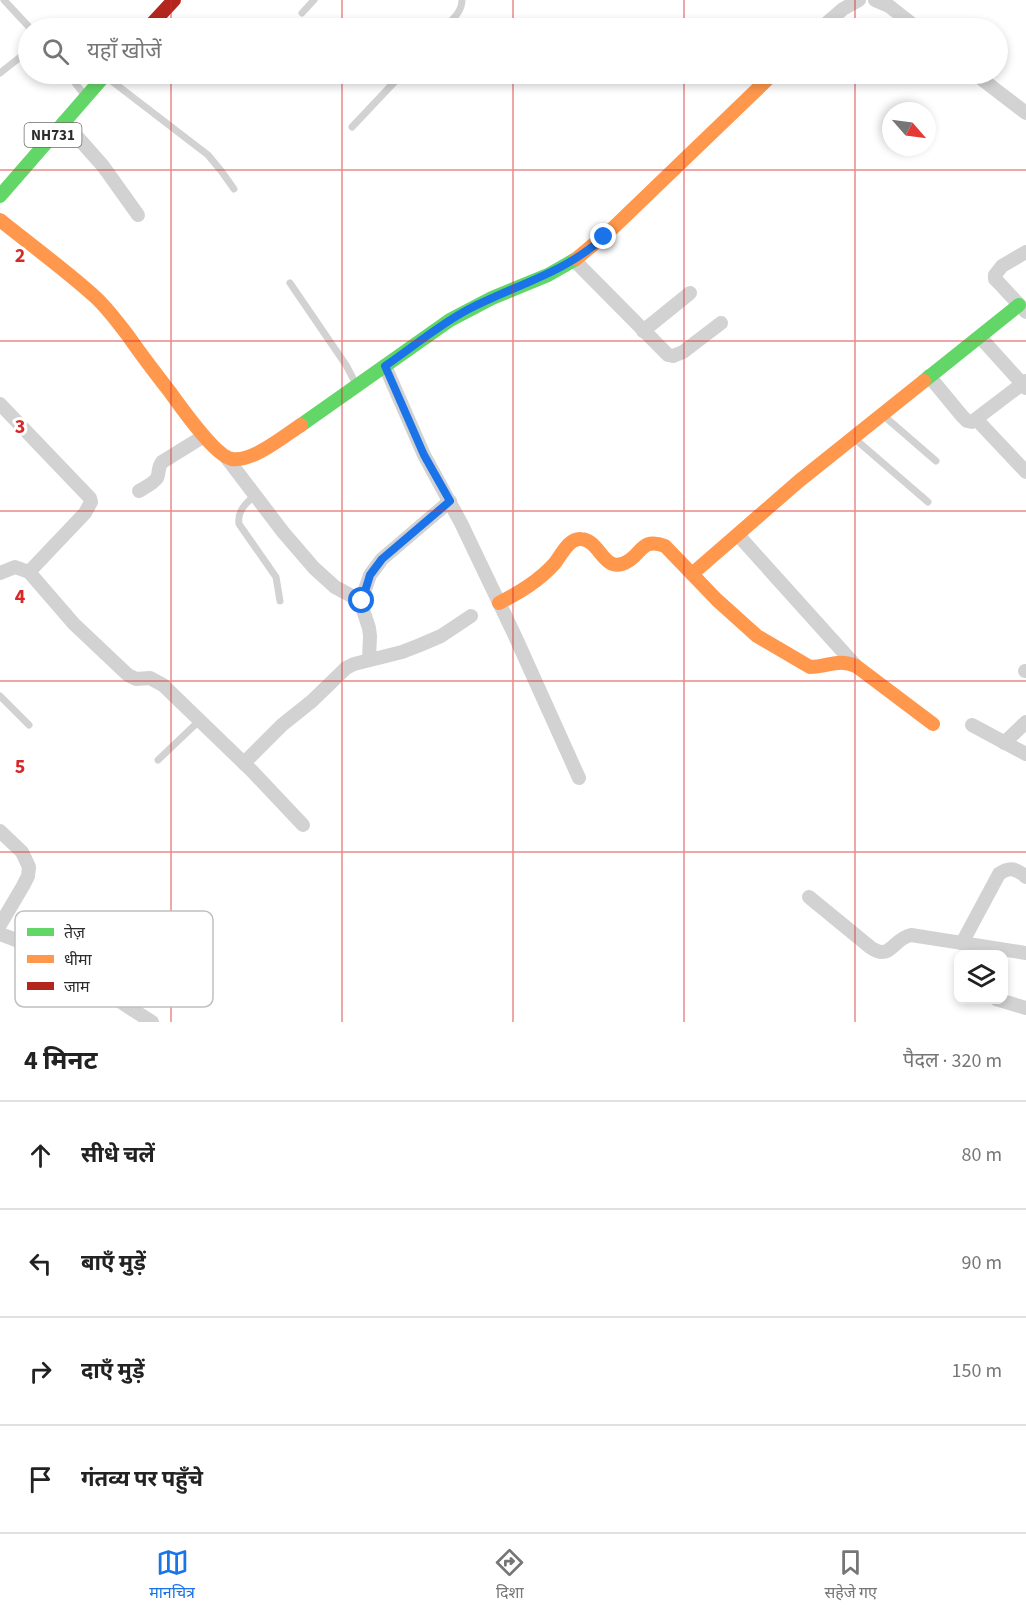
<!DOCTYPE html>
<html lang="hi">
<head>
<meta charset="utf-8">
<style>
  :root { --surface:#fff; --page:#f2f2f2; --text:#222; --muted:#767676; --line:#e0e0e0; --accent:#1a73e8 }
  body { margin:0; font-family:"Source Sans 3","Noto Sans Devanagari",sans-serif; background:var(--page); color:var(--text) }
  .controls { position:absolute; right:18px; bottom:18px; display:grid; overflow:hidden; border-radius:12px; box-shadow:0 3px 9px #0003 }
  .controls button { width:54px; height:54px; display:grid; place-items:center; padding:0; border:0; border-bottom:2px solid var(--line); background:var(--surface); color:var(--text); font:30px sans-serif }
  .compass { position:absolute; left:882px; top:102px; width:54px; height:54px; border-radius:50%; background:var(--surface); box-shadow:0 3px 9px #0003; rotate:118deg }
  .stop { position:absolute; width:18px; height:18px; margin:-14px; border:4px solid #1a73e8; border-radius:50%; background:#fff }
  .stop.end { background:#1a73e8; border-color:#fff; box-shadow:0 2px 6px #0008 }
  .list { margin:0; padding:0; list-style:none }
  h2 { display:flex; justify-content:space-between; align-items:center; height:78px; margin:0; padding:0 24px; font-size:26px }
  h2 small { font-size:20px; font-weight:400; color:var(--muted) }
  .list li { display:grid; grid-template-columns:39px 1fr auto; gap:18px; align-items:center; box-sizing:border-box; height:108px; padding:0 24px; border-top:2px solid var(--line) }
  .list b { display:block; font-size:22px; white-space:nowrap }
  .list em { font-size:20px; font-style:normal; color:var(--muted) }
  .icon { flex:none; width:33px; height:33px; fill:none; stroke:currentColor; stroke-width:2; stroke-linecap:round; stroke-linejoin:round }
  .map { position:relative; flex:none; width:1026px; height:1022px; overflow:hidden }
  .search { position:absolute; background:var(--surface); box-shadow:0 3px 9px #0003; left:18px; right:18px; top:18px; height:66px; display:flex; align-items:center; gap:15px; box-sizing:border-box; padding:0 21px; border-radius:33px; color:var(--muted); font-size:22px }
  .sheet { height:510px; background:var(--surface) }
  nav { display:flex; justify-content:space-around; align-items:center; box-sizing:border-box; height:84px; border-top:2px solid var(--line); background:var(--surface); font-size:16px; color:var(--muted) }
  nav a { display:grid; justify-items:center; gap:3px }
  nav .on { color:var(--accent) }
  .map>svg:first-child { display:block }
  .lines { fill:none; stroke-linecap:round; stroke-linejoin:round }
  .lane { stroke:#d2d2d2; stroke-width:7 }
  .street { stroke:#d2d2d2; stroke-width:14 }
  .fast { stroke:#63d668; stroke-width:14 }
  .slow { stroke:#ff974d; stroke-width:14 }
  .jam { stroke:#b3261e; stroke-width:14 }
  .route { stroke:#1a73e8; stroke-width:8 }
  .grid { fill:none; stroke:#d62828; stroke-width:1.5; stroke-opacity:0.55 }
  .labels { text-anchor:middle; stroke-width:6; stroke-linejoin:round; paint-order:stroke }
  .shield { fill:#fff; stroke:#6c6c6c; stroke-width:1.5 }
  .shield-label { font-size:15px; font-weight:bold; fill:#2d2d2d }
  .key { fill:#fff; stroke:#c0c0c0; stroke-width:1.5 }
  .key-label { font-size:16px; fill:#2d2d2d }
  .grid-label { font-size:20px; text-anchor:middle; font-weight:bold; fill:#d62828; stroke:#fff; stroke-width:6; stroke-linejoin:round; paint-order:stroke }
</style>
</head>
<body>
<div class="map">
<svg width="1026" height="1022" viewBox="0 0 1026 1022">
  <rect width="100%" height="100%" fill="#fff"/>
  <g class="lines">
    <g class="lane">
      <path d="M4,0L30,28"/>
      <path d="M302,13L314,0"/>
      <path d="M444,28C452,20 462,12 462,0"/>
      <path d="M0,73L28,51"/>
      <path d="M68,74L83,93"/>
      <path d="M109,79L208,155L222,172L234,189"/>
      <path d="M352,127L402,74"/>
      <path d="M290,283L346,365L356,384"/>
      <path d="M884,416L936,461"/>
      <path d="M855,439L928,502"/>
      <path d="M255,495C246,503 237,511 239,524L276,577L280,601"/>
      <path d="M0,696L29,725"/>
      <path d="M158,760L199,721"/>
    </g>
    <g class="street">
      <path d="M875,0L889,6L917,28"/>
      <path d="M821,28L843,9L859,0"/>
      <path d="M975,74L1026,113"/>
      <path d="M64,122L103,166L138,215"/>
      <path d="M1026,252L1002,266L995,275V279L999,283L1026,312"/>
      <path d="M574,260L668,355L673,356L683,352L721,323"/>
      <path d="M643,331L690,293"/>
      <path d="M980,337L1026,388"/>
      <path d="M385,366L424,455L461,523L515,636L579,778"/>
      <path d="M929,376L962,416L967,421L972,422L1026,381"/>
      <path d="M0,404L90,498L91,502L85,513L29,572"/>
      <path d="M977,420L1026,472"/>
      <path d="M226,457L283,532L314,568L335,587L361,601"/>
      <path d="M139,491C144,488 154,483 157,478C160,472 157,469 162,462L204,436"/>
      <path d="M738,535L855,665"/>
      <path d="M0,573L15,567L29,572L74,624L128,675L136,679L150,678L163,685L252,771L303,825"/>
      <path d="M369,659L370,636L369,628L362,607L361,601L370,575L382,559L450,501"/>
      <path d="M1025,671H1026"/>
      <path d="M972,725L1026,754"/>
      <path d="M1004,743L1026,722"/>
      <path d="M244,763L282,725L312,701L346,668L354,664L402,652L420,645L441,636L471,616"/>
      <path d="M0,831L22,852L29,867L28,876L23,886L0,925"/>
      <path d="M809,897L870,947C891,962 892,939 911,935L1026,953"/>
      <path d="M0,934C55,952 103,992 152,1022"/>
      <path d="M962,943L999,874C1010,866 1017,869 1026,877"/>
      <path d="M996,999L1026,1008"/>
    </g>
    <g class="fast">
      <path d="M0,196L106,74"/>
      <path d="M924,381L1019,305"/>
      <path d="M301,425L450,320L492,298L548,275L576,259"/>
    </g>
    <g class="slow">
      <path d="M0,220C31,245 64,269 93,295C107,307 118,323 129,337C142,356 156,374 170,392C181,407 215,456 232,459C253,462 284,436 301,425"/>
      <path d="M576,259L613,228L773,74"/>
      <path d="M692,574L799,481L924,381"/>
      <path d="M499,603C520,592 539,581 555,563C562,554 569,538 581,539C599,540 603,570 622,564C642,558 639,536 665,546L717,600L757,636L810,667C828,667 838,658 856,666L933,724"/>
    </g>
    <path class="jam" d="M148,28L174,0"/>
  </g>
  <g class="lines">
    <path class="route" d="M362,601L370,575L382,559L450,501L424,455L385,366C413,347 440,324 469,309C515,285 565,273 604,237"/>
  </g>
  <path class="grid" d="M171,0V28M342,0V28M513,0V28M684,0V28M855,0V28M171,74V1022M342,74V1022M513,74V1022M684,74V1022M855,74V1022M0,170H1026M0,341H1026M0,511H1026M0,681H1026M0,852H1026"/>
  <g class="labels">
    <rect class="shield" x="24.5" y="123" width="57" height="24" rx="4.5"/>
    <g class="shield-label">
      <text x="53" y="140">NH731</text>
    </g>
  </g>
  <rect x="15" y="911" width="198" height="96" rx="9" class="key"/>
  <rect x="27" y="928" width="27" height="8" fill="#63d668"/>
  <rect x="27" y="955" width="27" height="8" fill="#ff974d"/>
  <rect x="27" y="982" width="27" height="8" fill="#b3261e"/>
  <g class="key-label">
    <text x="64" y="938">तेज़</text>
    <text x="64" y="965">धीमा</text>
    <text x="64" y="992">जाम</text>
  </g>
  <g class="grid-label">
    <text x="20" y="262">2</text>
    <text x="20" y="433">3</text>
    <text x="20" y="603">4</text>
    <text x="20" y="773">5</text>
  </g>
</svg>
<div class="controls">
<button><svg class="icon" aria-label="layers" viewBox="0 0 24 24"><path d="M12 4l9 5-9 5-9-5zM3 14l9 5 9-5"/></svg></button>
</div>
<svg class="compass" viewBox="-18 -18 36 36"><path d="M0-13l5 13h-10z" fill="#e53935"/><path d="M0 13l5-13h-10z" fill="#767676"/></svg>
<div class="stop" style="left:362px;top:601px"></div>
<div class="stop end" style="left:604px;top:237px"></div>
<div class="search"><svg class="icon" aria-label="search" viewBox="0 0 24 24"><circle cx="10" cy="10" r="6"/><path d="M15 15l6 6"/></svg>यहाँ खोजें</div>
</div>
<section class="sheet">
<h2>4 मिनट<small>पैदल · 320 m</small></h2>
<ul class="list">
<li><svg class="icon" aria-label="ahead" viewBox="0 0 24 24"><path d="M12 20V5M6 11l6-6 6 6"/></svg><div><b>सीधे चलें</b></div><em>80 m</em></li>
<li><svg class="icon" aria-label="left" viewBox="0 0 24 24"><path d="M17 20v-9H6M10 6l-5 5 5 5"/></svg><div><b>बाएँ मुड़ें</b></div><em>90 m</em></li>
<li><svg class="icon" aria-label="right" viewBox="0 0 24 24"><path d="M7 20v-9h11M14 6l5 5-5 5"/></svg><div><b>दाएँ मुड़ें</b></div><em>150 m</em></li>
<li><svg class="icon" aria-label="arrive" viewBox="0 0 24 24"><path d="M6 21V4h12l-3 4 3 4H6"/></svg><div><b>गंतव्य पर पहुँचे</b></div></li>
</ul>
</section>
<nav>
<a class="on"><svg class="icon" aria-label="map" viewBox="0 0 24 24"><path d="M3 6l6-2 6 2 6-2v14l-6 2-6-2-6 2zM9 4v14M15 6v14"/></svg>मानचित्र</a>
<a><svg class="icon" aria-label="directions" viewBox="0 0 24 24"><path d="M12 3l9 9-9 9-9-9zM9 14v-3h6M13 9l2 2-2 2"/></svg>दिशा</a>
<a><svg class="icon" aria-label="saved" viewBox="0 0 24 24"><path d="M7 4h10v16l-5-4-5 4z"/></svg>सहेजे गए</a>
</nav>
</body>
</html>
